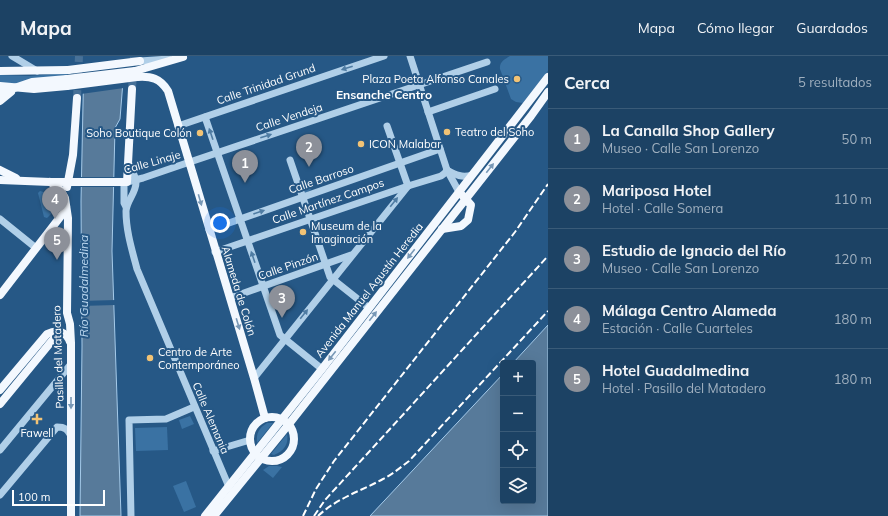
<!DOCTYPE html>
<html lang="es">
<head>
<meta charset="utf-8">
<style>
  :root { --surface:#1c4264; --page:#25496a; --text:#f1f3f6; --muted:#a0b0bf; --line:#3a5b78; --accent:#8c9099 }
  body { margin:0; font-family:Mulish,sans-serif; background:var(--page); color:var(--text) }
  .controls { position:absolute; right:12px; bottom:12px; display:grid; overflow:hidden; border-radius:4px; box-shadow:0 4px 16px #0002 }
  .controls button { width:36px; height:36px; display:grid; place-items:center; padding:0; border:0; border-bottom:1px solid var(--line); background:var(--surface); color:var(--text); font:20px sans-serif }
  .scale { position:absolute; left:12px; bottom:10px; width:93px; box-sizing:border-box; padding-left:4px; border:2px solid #fff; border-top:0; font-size:11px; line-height:14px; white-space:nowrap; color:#fff; -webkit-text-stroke:3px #265886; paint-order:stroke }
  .you { position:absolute; left:220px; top:167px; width:14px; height:14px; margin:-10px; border:3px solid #fff; border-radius:50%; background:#1a73e8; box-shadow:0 0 0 6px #1a73e833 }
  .badge { display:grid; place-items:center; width:26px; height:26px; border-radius:50%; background:var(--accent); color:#fff; font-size:13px; font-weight:700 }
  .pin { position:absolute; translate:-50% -33px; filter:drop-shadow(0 1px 2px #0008) }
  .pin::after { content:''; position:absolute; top:21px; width:14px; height:12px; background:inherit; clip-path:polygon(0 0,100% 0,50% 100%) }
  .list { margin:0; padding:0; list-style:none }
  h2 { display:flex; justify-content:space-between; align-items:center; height:52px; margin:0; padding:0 16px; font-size:17px }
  h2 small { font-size:13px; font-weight:400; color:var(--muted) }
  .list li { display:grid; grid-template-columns:26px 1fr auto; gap:12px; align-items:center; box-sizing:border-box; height:60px; padding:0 16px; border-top:1px solid var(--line) }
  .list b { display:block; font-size:15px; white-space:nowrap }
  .list p { margin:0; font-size:13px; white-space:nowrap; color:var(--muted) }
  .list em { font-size:13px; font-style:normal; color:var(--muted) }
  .icon { flex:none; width:22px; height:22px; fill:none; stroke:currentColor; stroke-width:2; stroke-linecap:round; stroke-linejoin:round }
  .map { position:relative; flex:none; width:548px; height:460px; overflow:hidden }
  header { display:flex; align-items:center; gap:24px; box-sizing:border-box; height:56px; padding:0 20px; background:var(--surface); border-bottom:1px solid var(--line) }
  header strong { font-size:19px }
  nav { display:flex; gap:22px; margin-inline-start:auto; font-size:14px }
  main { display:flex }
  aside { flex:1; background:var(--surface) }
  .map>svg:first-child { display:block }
  .green { fill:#3a72a3 }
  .water { fill:#577a9a; stroke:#a5cae9 }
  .pier { fill:#265886 }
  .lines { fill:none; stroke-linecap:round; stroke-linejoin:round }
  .major-tunnel { stroke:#477198; stroke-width:8; stroke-dasharray:8 4; stroke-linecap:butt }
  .minor { stroke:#b0cfe8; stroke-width:7 }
  .major { stroke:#f3f8fe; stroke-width:8 }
  .rail { stroke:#fff; stroke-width:2; stroke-dasharray:7 3; stroke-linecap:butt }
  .major-bridge { stroke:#f3f8fe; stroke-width:8 }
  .oneway { fill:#4f7ca3 }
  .oneway2 { fill:#7898b6 }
  .poi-dot { fill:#f2c375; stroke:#265886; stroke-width:1.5 }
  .labels { text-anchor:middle; stroke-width:4; stroke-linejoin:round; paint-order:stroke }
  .poi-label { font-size:11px; fill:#fff; stroke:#265886; text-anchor:start }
  .street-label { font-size:11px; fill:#fff; stroke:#265886 }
  .neighbourhood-label { font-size:12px; font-weight:bold; fill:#fff; stroke:#265886 }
  .water-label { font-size:12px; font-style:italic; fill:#bcd8f0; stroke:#265886 }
</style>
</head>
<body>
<header>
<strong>Mapa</strong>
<nav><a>Mapa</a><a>Cómo llegar</a><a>Guardados</a></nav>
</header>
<main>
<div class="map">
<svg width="548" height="460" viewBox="0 0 548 460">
  <rect width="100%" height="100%" fill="#265886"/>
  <g class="green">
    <path d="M510,0H548V15L523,47L516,46L511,43L500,13C499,6 505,3 510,0Z"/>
    <path d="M67,17V20L15,28L0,27V19L30,20Z"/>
    <path d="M307,124L311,134L305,137L301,126Z"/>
    <path d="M40,135L51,138L56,145L55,154L47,162L44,161L38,137Z"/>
    <path d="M190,360L194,368L182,373L179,364Z"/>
    <path d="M267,367H273L257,387C256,377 259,372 267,367Z"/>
    <path d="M167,371L168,394L136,395L135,372Z"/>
    <path d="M287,378C289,388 284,395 274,399L271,398Z"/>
    <path d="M269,410H277L282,411L273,422L263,414Z"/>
    <path d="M186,425L196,451L184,456L173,430Z"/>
  </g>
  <g class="water">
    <path d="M84,0H125L120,63L115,72L112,195L121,460H80L82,290L81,145Z"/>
    <path d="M548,269V460H370L503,318V445H533V307H513Z"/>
  </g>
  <g class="pier">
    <path d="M82,0H127L124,32L81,38Z"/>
    <rect x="80" y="121" width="36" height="10"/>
    <path d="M116,244V249L80,250V245Z"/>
  </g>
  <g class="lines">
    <g class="major-tunnel">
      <path d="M132,33L134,0"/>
      <path d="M77,42L79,0"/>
    </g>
    <g class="minor">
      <path d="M12,0L37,15"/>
      <path d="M410,0L447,114L459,136"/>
      <path d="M140,5L169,3"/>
      <path d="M428,56L495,33"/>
      <path d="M205,61L280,279L322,313"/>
      <path d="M178,70L384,0"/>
      <path d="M387,70L408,130"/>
      <path d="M290,104L330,221L369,252"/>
      <path d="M129,108C131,113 135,119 136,125C137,136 127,144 126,155C126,175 132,194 137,213L229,431"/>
      <path d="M447,114C456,119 462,122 472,119"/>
      <path d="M124,126V147L126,151"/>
      <path d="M127,126L143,122L178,110L487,6"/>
      <path d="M0,163L36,192"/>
      <path d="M209,174L440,93"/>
      <path d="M215,196L408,130L441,120L445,117L447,114"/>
      <path d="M230,242L351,199"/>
      <path d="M254,322L408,130"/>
      <path d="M0,394L71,308"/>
      <path d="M213,395L250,384"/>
      <path d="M0,439L57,371C65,371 67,373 71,380"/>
      <path d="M131,460L129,364L166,363L194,351"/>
    </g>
    <g class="major">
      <path d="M0,15L68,14"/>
      <path d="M135,15L183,1"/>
      <path d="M137,21C151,20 160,22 168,35L254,322L265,362"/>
      <path d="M0,30L34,33L67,30"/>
      <path d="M0,37L32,26L67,23"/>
      <path d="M0,45L11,36"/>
      <path d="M0,114L16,122"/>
      <path d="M0,124L50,126H127L132,33"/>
      <path d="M50,126L59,132L65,142L68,162L67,257L70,268L71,287V460"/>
      <path d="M67,131L73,99L77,42"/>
      <path d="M442,173L461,170L468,164L471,149L462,139"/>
      <path d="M0,239L64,156L66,151"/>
      <path d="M0,334L47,278C57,273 66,275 70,286"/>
      <path d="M0,348L60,275"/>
      <circle cx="272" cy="383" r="22"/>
      <path d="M205,460L322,313L548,21"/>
      <path d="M214,460L289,368L531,60L548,36"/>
    </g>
    <g class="rail">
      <path d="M303,460L316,433L334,405L515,176L548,128"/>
      <path d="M314,460L325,444L548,200"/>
      <path d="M318,460C337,442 361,435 383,423C393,418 401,411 409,405L548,255"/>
    </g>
    <g class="major-bridge">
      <path d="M68,14L140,5"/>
      <path d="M67,23L135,15"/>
      <path d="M67,30L137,21"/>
    </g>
  </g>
  <defs><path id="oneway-solid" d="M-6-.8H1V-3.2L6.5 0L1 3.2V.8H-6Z"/></defs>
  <g class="oneway">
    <use href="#oneway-solid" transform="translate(347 12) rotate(162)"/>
    <use href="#oneway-solid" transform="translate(211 78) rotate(-109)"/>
    <use href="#oneway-solid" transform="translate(266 80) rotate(-18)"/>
    <use href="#oneway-solid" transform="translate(394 146) rotate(-51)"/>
    <use href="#oneway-solid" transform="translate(259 156) rotate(-19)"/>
    <use href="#oneway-solid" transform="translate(253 201) rotate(-109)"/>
    <use href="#oneway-solid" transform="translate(304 258) rotate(-51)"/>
  </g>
  <g class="oneway2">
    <use href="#oneway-solid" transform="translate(490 112) rotate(-52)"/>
    <use href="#oneway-solid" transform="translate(200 144) rotate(74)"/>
    <use href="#oneway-solid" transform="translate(411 198) rotate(128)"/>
    <use href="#oneway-solid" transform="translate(373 260) rotate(-52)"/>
    <use href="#oneway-solid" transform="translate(238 268) rotate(73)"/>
    <use href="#oneway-solid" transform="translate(332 300) rotate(128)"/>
    <use href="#oneway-solid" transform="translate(71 347) rotate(90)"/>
  </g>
  <g class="poi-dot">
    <circle cx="517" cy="23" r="4"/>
    <circle cx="447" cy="76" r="4"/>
    <circle cx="200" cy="77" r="4"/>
    <circle cx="361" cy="88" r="4"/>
    <circle cx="303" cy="176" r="4"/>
    <circle cx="150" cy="302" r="4"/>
    <path d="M35 357h4v4h4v4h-4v4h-4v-4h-4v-4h4z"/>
  </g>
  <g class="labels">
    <g class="poi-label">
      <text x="509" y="27" text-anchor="end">Plaza Poeta Alfonso Canales</text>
      <text x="455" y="80">Teatro del Soho</text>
      <text x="192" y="81" text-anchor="end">Soho Boutique Colón</text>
      <text x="369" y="92">ICON Malabar</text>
      <text x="311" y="174">Museum de la<tspan x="311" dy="13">Imaginación</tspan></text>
      <text x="158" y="300">Centro de Arte<tspan x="158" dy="13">Contemporáneo</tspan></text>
      <text x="37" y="381" text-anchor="middle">Fawell</text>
    </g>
    <g class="street-label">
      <text transform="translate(266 28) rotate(-19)" y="4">Calle Trinidad Grund</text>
      <text transform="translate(289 61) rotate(-18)" y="4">Calle Vendeja</text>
      <text transform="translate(152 106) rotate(-16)" y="4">Calle Linaje</text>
      <text transform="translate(321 123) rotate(-19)" y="4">Calle Barroso</text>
      <text transform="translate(328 145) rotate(-19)" y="4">Calle Martínez Campos</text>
      <text transform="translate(288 210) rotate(-19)" y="4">Calle Pinzón</text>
      <text transform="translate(369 234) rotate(-52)" y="4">Avenida Manuel Agustín Heredia</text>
      <text transform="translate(239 235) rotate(73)" y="4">Alameda de Colón</text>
      <text transform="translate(58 301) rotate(-92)" y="4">Pasillo del Matadero</text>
      <text transform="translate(211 362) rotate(67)" y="4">Calle Alemania</text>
    </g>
    <g class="neighbourhood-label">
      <text x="384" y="43">Ensanche Centro</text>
    </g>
    <g class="water-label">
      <text transform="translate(84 230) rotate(-90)" y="4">Río Guadalmedina</text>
    </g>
  </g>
</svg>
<div class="controls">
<button>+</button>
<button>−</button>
<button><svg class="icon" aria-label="locate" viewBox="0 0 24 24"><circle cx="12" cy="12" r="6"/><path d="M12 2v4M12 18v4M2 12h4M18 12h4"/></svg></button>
<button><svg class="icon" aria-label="layers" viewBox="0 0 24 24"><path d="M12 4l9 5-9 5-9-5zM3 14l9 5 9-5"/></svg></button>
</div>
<div class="scale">100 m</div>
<div class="you"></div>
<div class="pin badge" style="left:245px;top:127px">1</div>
<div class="pin badge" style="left:309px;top:111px">2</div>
<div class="pin badge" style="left:282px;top:262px">3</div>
<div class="pin badge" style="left:55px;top:163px">4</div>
<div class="pin badge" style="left:57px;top:204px">5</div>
</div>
<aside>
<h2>Cerca<small>5 resultados</small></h2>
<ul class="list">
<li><span class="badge">1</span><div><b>La Canalla Shop Gallery</b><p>Museo · Calle San Lorenzo</p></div><em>50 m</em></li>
<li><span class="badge">2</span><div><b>Mariposa Hotel</b><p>Hotel · Calle Somera</p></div><em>110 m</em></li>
<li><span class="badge">3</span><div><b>Estudio de Ignacio del Río</b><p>Museo · Calle San Lorenzo</p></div><em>120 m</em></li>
<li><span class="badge">4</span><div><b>Málaga Centro Alameda</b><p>Estación · Calle Cuarteles</p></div><em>180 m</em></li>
<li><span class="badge">5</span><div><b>Hotel Guadalmedina</b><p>Hotel · Pasillo del Matadero</p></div><em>180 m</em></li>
</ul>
</aside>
</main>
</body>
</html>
